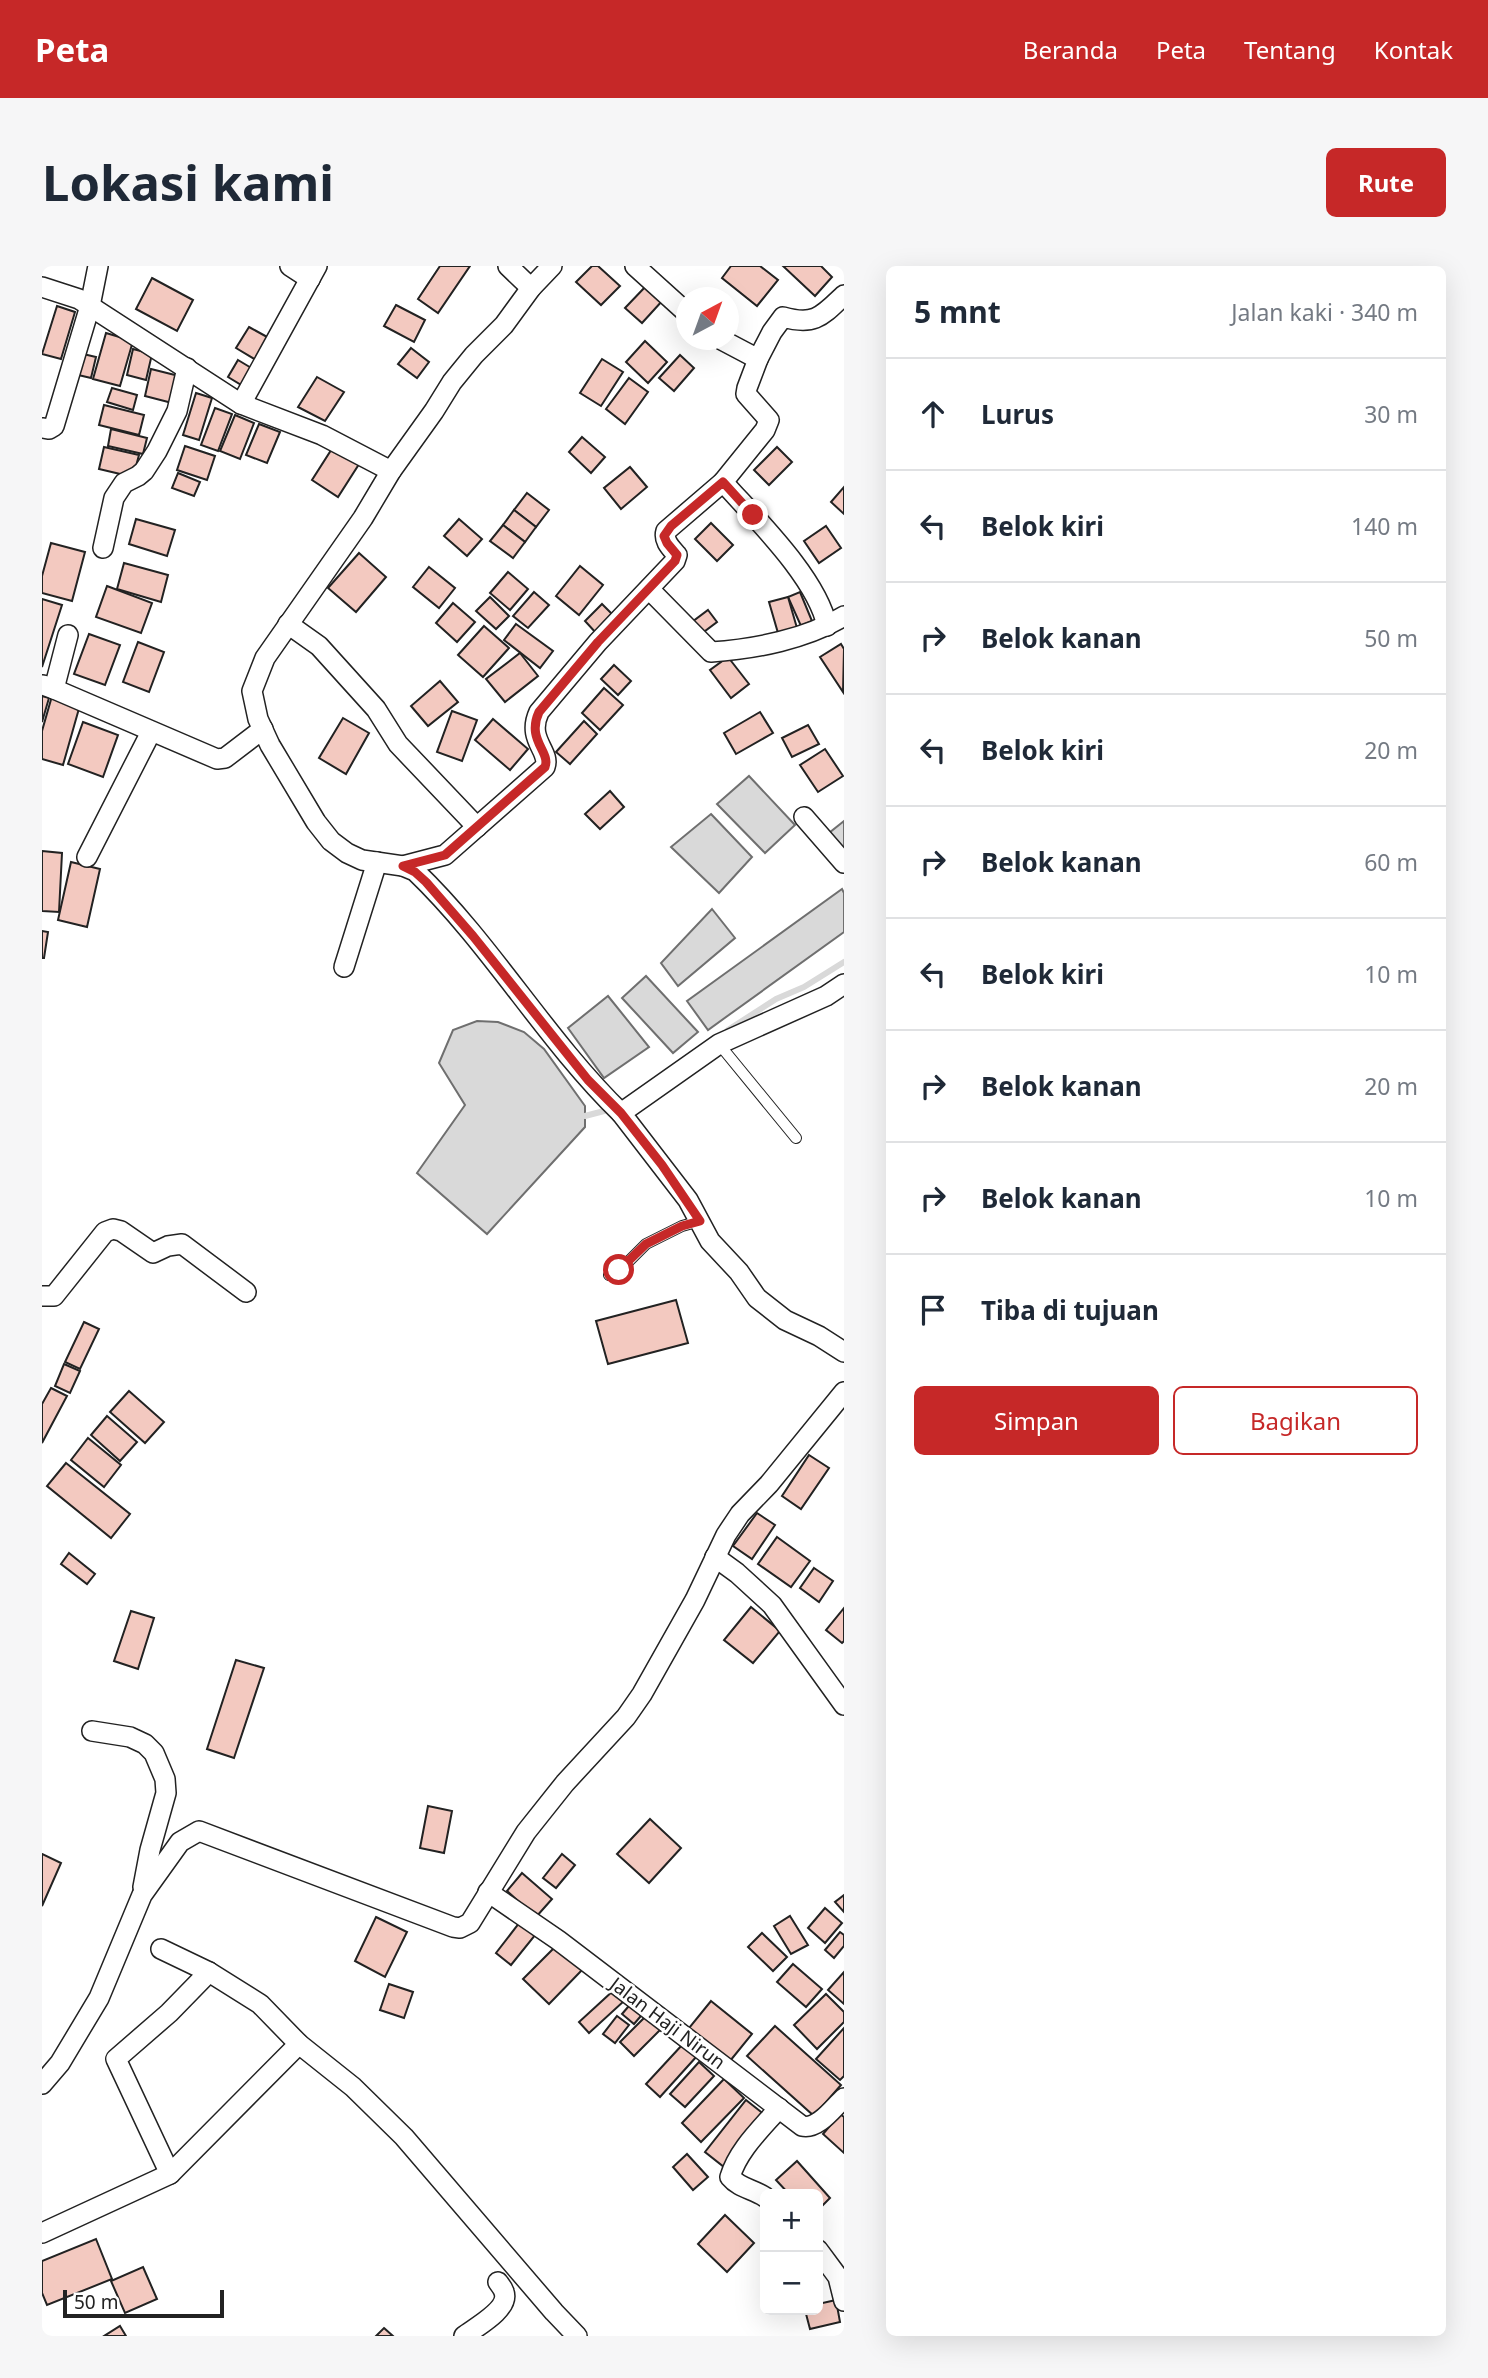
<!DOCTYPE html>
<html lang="id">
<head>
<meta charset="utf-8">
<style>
  :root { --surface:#fff; --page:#f6f6f7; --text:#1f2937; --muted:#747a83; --line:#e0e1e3; --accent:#c62828 }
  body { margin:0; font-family:"Noto Sans",sans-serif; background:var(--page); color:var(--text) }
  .controls { position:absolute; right:21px; bottom:21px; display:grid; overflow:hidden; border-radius:10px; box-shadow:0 7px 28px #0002 }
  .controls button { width:63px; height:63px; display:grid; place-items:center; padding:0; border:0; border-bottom:2px solid var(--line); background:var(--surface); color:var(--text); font:35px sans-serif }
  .compass { position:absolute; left:634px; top:21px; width:63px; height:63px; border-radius:50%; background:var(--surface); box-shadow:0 7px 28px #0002; rotate:41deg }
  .scale { position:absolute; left:21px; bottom:18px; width:161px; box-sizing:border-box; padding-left:7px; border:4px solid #222; border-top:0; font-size:19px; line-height:24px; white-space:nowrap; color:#222; -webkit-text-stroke:5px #fff; paint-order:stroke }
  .stop { position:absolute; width:21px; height:21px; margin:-16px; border:5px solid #c62828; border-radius:50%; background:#fff }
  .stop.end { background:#c62828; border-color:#fff; box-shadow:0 2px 7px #0008 }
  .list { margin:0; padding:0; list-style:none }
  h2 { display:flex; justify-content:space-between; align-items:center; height:91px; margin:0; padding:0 28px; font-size:30px }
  h2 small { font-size:23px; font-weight:400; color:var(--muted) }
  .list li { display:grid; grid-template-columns:46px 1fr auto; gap:21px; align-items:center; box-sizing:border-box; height:112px; padding:0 28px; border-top:2px solid var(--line) }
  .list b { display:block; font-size:26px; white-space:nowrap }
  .list em { font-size:23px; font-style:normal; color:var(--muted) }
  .actions { display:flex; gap:14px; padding:21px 28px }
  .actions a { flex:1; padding:16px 0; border:2px solid var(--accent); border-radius:10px; text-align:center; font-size:24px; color:var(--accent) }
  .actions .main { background:var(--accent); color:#fff }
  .icon { flex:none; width:38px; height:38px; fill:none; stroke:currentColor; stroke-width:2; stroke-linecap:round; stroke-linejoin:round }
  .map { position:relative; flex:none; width:802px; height:2070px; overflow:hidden; border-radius:10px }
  header { display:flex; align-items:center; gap:42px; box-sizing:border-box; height:98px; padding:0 35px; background:var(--accent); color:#fff }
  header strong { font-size:33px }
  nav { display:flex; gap:38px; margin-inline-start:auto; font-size:24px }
  .intro { display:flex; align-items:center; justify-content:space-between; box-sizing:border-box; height:168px; padding:0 42px }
  h1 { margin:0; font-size:49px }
  .button { padding:18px 32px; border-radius:10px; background:var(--accent); color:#fff; font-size:24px; font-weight:700 }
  main { display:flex; gap:42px; padding:0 42px }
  aside { flex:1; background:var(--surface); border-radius:10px; box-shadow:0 7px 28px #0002 }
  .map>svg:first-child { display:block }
  .water { fill:#d9d9d9; stroke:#6f6f6f; stroke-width:2 }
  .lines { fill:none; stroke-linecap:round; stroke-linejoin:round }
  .stream { stroke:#d9d9d9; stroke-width:6 }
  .building { fill:#f3c9c0; stroke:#222; stroke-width:2 }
  .lane-casing { stroke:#222; stroke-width:12 }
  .street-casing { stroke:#222; stroke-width:22 }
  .lane { stroke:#fff; stroke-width:10 }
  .street { stroke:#fff; stroke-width:19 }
  .route { stroke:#c62828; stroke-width:9 }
  .labels { text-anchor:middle; stroke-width:5; stroke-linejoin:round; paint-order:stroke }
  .street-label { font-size:19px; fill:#222; stroke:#fff }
</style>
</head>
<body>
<header>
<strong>Peta</strong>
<nav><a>Beranda</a><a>Peta</a><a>Tentang</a><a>Kontak</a></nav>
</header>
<div class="intro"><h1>Lokasi kami</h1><a class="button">Rute</a></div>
<main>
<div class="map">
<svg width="802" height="2070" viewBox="0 0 802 2070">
  <rect width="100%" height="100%" fill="#fff"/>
  <g class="water">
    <path d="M707,510L753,559L723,587L675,538Z"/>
    <path d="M669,548L710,591L677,627L629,581Z"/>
    <path d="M802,555V586L787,567Z"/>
    <path d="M800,623L802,627V666L666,764L645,735Z"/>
    <path d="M670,643L693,672L636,720L619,697Z"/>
    <path d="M604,710L656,766L631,787L580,732Z"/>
    <path d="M566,730L607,781L562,812L526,762Z"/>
    <path d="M435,755L456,756L482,766L502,783L543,840V861L445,968L375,907L423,839L397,797L411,764Z"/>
  </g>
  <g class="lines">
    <g class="stream">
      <path d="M686,764L734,733L762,721L802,696"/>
      <path d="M543,850L562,845"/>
    </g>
  </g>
  <g class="building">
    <path d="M398,0H428L396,47L376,33Z"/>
    <path d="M550,0H556L578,20L559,39L534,16Z"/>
    <path d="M689,0H718L736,14L715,40L680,12Z"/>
    <path d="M741,0H779L790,11L773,30Z"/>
    <path d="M110,12L151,34L135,65L94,43Z"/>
    <path d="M605,19L621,34L600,57L583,42Z"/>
    <path d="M354,39L383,54L372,76L342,60Z"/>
    <path d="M15,40L33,46L19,93L0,88Z"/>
    <path d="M207,61L227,72L214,94L194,82Z"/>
    <path d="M64,67L91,75L78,120L51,113Z"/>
    <path d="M603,75L625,96L606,117L584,96Z"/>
    <path d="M369,82L387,96L375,112L356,98Z"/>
    <path d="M91,83L110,88L104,114L85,109Z"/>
    <path d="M37,87L54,91L49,112L32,108Z"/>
    <path d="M638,89L652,102L632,125L617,112Z"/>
    <path d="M560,93L581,106L559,140L538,127Z"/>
    <path d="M196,94L211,103L201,120L186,111Z"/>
    <path d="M109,103L141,111L134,138L103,130Z"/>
    <path d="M275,111L302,126L283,155L256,141Z"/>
    <path d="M587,112L606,126L583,158L564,143Z"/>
    <path d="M70,122L95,129L91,144L65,136Z"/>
    <path d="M154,127L170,132L157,174L141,169Z"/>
    <path d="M62,139L102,149L97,169L57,159Z"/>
    <path d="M173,142L190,148L176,185L159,179Z"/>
    <path d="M193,149L212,157L198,193L178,185Z"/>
    <path d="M217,158L238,166L225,197L204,189Z"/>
    <path d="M69,163L105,172L101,188L66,180Z"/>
    <path d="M540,171L563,191L549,207L527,186Z"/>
    <path d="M293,178L319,195L296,231L270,214Z"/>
    <path d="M143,180L173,190L165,214L135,204Z"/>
    <path d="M62,181L97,189L91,211L57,203Z"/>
    <path d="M735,181L750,196L727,219L712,204Z"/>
    <path d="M588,201L605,221L579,243L562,222Z"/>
    <path d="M136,207L158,216L152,230L130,222Z"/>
    <path d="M802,221V248L789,236Z"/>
    <path d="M485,227L507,244L494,261L472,244Z"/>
    <path d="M472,244L494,261L483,276L461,259Z"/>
    <path d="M94,253L133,264L125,290L87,278Z"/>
    <path d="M417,253L440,273L425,290L402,270Z"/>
    <path d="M669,257L691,279L675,295L653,273Z"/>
    <path d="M461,259L483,276L471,292L448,275Z"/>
    <path d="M784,260L799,282L777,297L762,275Z"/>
    <path d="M9,277L43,286L30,335L0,327V310Z"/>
    <path d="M317,287L344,311L314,346L286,322Z"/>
    <path d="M82,297L126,309L119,336L75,323Z"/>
    <path d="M538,300L561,319L537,349L514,330Z"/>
    <path d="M387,301L413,322L397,342L371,321Z"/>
    <path d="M466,306L486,323L468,344L448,327Z"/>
    <path d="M65,320L110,337L99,367L54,351Z"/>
    <path d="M492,326L507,339L486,362L471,350Z"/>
    <path d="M758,326L770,355L759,360L746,331Z"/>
    <path d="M448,331L467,350L454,363L434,345Z"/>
    <path d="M746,331L755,362L736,367L727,336Z"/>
    <path d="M0,333L20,339L0,401Z"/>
    <path d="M411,337L433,356L415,376L394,357Z"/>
    <path d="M560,338L573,351L555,368L543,355Z"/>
    <path d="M666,344L675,356L655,371L646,359Z"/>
    <path d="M474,358L511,385L498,402L462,374Z"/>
    <path d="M442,360L467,382L441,411L416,389Z"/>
    <path d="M47,368L78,379L63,419L32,408Z"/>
    <path d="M96,376L122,386L107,426L81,416Z"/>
    <path d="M799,378L802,383L801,426L778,391Z"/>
    <path d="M478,387L496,410L463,436L444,413Z"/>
    <path d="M686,391L707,418L689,432L668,404Z"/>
    <path d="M572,399L589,415L576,429L559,413Z"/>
    <path d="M398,415L416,436L386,460L369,440Z"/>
    <path d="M562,422L581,439L558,464L540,447Z"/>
    <path d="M0,430L7,432L0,456Z"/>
    <path d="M10,430L38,439L21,499L0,493V465Z"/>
    <path d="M410,445L435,454L420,495L395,486Z"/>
    <path d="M718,446L731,467L694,488L682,467Z"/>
    <path d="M301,452L327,467L304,508L277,492Z"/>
    <path d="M451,453L486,483L468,504L433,474Z"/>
    <path d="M542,455L555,468L528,498L514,486Z"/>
    <path d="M41,456L76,469L61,511L26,498Z"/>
    <path d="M766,459L777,478L750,491L740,472Z"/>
    <path d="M783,483L801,510L776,526L758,499Z"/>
    <path d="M568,525L582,541L558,563L543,548Z"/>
    <path d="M0,585L20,587L17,646L0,645Z"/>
    <path d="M29,596L58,603L45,661L16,654Z"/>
    <path d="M0,665L6,666L2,692H0Z"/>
    <path d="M634,1034L646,1077L566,1098L554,1055Z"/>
    <path d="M42,1056L57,1063L38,1103L23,1096Z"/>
    <path d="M22,1098L38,1105L28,1127L13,1120Z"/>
    <path d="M9,1122L25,1130L0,1177V1138Z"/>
    <path d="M87,1125L122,1156L103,1177L68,1146Z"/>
    <path d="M65,1150L95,1176L78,1195L49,1169Z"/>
    <path d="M46,1172L79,1199L62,1221L29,1194Z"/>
    <path d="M767,1189L787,1202L759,1243L740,1230Z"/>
    <path d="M24,1197L88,1248L69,1272L5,1220Z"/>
    <path d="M715,1247L733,1259L710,1293L691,1280Z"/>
    <path d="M735,1271L768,1295L749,1321L716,1298Z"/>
    <path d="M27,1287L53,1308L45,1318L19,1298Z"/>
    <path d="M772,1302L791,1315L777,1336L758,1322Z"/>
    <path d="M709,1341L738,1365L711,1397L682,1374Z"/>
    <path d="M802,1342V1375L800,1377L784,1364Z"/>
    <path d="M89,1345L112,1352L96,1403L72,1395Z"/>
    <path d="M194,1394L222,1402L192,1492L165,1483Z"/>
    <path d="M386,1540L410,1545L402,1587L378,1582Z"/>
    <path d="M608,1553L639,1582L607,1617L575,1588Z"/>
    <path d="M0,1588L19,1597L0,1640Z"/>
    <path d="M520,1588L533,1599L514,1622L501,1612Z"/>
    <path d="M480,1607L510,1633L494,1651L465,1625Z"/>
    <path d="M802,1629V1646L793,1636Z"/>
    <path d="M783,1642L800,1657L783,1677L766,1662Z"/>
    <path d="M748,1650L766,1679L749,1688L732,1660Z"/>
    <path d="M334,1651L365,1666L343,1711L313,1695Z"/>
    <path d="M478,1656L494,1668L469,1699L454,1687Z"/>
    <path d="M798,1666L802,1669V1680L792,1692L783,1684Z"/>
    <path d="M720,1667L745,1691L731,1705L706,1681Z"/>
    <path d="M516,1678L541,1703L507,1738L481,1713Z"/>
    <path d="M751,1698L780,1723L764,1741L735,1716Z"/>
    <path d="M802,1706V1738L786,1724Z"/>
    <path d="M347,1718L371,1726L362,1752L338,1744Z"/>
    <path d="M572,1724L582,1735L547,1767L537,1756Z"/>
    <path d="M784,1728L802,1746V1756L775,1783L752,1759Z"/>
    <path d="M592,1734L604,1744L592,1758L580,1748Z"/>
    <path d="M669,1735L710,1768L688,1795L647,1762Z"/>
    <path d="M606,1748L620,1762L592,1790L578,1776Z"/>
    <path d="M575,1750L587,1759L573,1777L561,1768Z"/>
    <path d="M733,1760L799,1819L772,1850L705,1790Z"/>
    <path d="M802,1762V1810L798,1814L774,1793Z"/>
    <path d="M641,1778L655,1790L618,1831L604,1818Z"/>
    <path d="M657,1796L672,1810L643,1841L628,1828Z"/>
    <path d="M682,1813L702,1832L659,1876L640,1857Z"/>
    <path d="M704,1834L723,1849L682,1901L663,1886Z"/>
    <path d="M798,1848L802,1851V1887L781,1868Z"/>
    <path d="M645,1888L666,1911L651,1924L631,1901Z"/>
    <path d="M755,1895L788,1932L776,1944V1928H747L734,1914Z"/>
    <path d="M683,1949L712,1977L685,2006L656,1978Z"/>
    <path d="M54,1973L70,2013L5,2039L0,2027V1995Z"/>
    <path d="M101,2001L115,2033L83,2047L69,2015Z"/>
    <path d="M794,2034L798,2056L768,2063L763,2044H776V2038Z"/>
    <path d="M78,2060L84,2070H62Z"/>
    <path d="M342,2062L351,2070H334Z"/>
  </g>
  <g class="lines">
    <g class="lane-casing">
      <g id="lane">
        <path d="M677,778L754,872"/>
        <path d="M567,1009L585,997L604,978L640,960L658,955"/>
      </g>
    </g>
    <g class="street-casing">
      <g id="street">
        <path d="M248,0L268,13"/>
        <path d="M466,0L489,22"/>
        <path d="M510,0L489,22L462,59L432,89L410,116L392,145L349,205L321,252L223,392L210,425L216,453L228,479L274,556L289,575L305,587L320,594L361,600L373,605C450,679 503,773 579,847"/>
        <path d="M593,0L645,47"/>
        <path d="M0,21L37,33L199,138L280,169L349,205"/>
        <path d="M716,93L730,66L741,51C773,60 780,50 802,29"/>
        <path d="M199,138L275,0"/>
        <path d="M0,162L7,163L12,160L48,40L56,0"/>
        <path d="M681,216C714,253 775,312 785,360"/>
        <path d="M61,282L72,232L82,217L96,210L102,205L115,185L135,145L145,102"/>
        <path d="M607,323L669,386C713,383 765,373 802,350"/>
        <path d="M246,358L277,380L334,443L356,478L435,561"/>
        <path d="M1,419L12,423L26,369"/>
        <path d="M12,423L175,493L183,492L221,463"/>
        <path d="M762,551L802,597"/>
        <path d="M45,591L109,466"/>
        <path d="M361,600L403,589L503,501C509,485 484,474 497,446L556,376L633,295L635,289C629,282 621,275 624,265L681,216L723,164L727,154L704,128L705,122L716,93L680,74"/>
        <path d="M302,701L335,596"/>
        <path d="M802,718L784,730L677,778L579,847L646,934L668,975L697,1006L715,1032L743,1054L777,1070L802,1086"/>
        <path d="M0,1030H12L63,966L71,963L79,965L111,987L126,980L140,978L204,1026"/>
        <path d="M673,1291L695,1307L730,1339L802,1439"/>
        <path d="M50,1465L88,1471L103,1478L112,1487L123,1513L124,1527L108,1584L101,1621"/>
        <path d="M446,1626L516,1674L760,1860C776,1864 791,1842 802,1832"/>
        <path d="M119,1683L167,1706L218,1738L257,1778L311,1821L362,1871L512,2046L535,2070"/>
        <path d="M0,1818L18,1797L57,1732L100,1629L138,1576L157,1565L411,1661L418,1662L428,1657L484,1566L523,1517L584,1451L600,1428L653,1334L684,1269L698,1248L727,1218L802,1126"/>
        <path d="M128,1908L74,1793L127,1747L167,1706"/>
        <path d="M723,1931C711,1923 697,1922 688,1911C696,1884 719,1863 737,1842"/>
        <path d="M0,1967L128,1908L257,1778"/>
        <path d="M776,1984L796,2011L802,2035"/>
        <path d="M422,2070C434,2061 468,2043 462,2026C461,2022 458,2019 456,2016"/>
      </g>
    </g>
    <use href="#lane" class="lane"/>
    <use href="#street" class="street"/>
  </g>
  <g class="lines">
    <path class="route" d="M577,1004L604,978L640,960L658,955L620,899L579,847L546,814L431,670L384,616L373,606L361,600L403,589L503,501C509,486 484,474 497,446L556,376L633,295L635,289L625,277L622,270L629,260L681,216L711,249"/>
  </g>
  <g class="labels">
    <g class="street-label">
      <text transform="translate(626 1757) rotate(37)" y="7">Jalan Haji Nirun</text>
    </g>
  </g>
</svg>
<div class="controls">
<button>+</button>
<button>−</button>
</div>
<svg class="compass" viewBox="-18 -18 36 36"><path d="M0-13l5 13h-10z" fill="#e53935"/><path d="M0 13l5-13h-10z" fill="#747a83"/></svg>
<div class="scale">50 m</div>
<div class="stop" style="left:577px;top:1004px"></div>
<div class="stop end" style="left:711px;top:249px"></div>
</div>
<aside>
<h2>5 mnt<small>Jalan kaki · 340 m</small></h2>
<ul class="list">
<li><svg class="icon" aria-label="ahead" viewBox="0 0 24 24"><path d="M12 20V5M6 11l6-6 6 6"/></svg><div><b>Lurus</b></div><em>30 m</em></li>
<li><svg class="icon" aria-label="left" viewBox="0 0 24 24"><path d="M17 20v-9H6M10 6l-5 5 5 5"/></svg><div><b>Belok kiri</b></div><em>140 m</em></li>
<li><svg class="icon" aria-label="right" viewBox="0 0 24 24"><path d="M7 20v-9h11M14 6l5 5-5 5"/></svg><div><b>Belok kanan</b></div><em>50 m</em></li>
<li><svg class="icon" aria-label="left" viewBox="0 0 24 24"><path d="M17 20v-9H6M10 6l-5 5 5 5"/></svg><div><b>Belok kiri</b></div><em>20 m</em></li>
<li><svg class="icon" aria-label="right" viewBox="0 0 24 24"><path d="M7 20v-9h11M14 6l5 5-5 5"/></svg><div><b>Belok kanan</b></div><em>60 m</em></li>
<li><svg class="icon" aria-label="left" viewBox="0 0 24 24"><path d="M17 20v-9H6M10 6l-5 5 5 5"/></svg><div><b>Belok kiri</b></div><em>10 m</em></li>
<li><svg class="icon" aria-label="right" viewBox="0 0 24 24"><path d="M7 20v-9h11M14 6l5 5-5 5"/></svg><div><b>Belok kanan</b></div><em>20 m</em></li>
<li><svg class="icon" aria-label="right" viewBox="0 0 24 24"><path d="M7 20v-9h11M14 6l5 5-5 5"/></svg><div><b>Belok kanan</b></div><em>10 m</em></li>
<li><svg class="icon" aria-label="arrive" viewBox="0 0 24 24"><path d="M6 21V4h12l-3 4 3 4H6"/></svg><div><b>Tiba di tujuan</b></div></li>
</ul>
<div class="actions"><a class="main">Simpan</a><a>Bagikan</a></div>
</aside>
</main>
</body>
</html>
